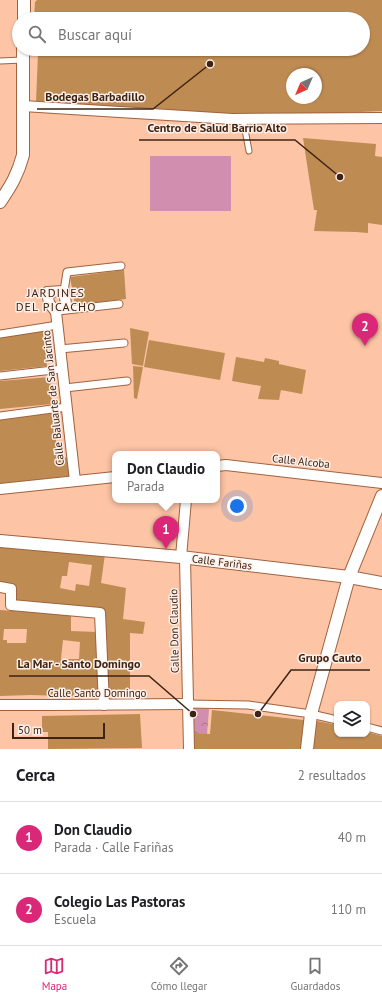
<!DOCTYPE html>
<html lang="es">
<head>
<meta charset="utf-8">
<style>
  :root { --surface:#fff; --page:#f2f2f2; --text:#202124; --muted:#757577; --line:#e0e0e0; --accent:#db2777 }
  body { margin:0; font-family:"PT Sans",sans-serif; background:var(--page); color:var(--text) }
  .controls { position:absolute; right:12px; bottom:12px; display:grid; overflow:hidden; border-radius:8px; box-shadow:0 1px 3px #0004 }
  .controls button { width:36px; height:36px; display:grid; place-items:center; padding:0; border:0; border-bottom:1px solid var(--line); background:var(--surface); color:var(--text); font:20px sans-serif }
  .compass { position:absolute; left:286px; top:68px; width:36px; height:36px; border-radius:50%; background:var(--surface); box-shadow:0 1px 3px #0004; rotate:224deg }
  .scale { position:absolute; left:12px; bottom:10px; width:93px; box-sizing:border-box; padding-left:4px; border:2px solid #3d2314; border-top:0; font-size:11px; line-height:14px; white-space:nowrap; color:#3d2314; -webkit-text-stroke:3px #feefe8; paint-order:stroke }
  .you { position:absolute; left:237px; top:506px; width:14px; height:14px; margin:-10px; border:3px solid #fff; border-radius:50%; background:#1a73e8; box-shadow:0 0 0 6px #1a73e833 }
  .badge { display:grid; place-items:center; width:26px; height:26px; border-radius:50%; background:var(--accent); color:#fff; font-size:13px; font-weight:700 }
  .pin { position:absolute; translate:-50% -33px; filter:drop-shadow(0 1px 2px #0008) }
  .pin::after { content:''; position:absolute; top:21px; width:14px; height:12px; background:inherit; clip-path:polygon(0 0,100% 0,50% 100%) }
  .popup { position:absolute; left:112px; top:451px; width:108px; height:52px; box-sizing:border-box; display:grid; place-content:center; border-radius:8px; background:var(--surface); filter:drop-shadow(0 1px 3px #0005); font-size:13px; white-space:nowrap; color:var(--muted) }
  .popup b { font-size:15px; color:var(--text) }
  .popup::after { content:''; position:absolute; left:50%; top:100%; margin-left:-8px; border:8px solid transparent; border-top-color:var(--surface) }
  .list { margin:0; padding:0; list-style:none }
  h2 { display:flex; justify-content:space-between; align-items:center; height:52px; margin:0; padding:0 16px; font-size:17px }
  h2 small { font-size:13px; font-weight:400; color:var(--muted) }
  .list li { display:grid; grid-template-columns:26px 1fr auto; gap:12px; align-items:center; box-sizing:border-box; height:72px; padding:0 16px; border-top:1px solid var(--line) }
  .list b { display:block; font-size:15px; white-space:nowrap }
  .list p { margin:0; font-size:13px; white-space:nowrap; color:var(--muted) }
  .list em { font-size:13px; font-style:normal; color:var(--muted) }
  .icon { flex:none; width:22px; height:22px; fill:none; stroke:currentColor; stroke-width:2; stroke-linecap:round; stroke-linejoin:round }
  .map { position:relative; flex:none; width:382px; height:749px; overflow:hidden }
  .search { position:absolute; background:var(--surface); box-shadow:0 1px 3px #0004; left:12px; right:12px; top:12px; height:44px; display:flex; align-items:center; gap:10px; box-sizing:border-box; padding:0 14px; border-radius:22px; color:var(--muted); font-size:15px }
  .sheet { height:196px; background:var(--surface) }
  nav { display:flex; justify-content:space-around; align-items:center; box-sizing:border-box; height:56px; border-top:1px solid var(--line); background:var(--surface); font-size:11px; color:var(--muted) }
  nav a { display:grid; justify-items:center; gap:2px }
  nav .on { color:var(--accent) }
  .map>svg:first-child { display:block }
  .park { fill:url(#park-crowns) }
  .garden { fill:#d18eae }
  .building { fill:#be8c52; fill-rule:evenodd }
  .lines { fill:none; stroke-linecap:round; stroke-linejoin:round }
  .service-casing { stroke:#a1623e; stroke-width:7 }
  .pedestrian-casing { stroke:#a1623e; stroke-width:9 }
  .minor-casing { stroke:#a1623e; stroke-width:12 }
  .tertiary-casing { stroke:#a1623e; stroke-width:14 }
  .service { stroke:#fff; stroke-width:5 }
  .pedestrian { stroke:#fff; stroke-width:7 }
  .minor { stroke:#fff; stroke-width:10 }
  .tertiary { stroke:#fff; stroke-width:12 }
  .labels { text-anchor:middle; stroke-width:3; stroke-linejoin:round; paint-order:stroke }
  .street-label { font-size:11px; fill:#3d2314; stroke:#feefe8 }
  .neighbourhood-label { font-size:12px; letter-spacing:1px; fill:#3d2314; stroke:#feefe8 }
  .leader { fill:none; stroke:#3d2314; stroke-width:1.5 }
  .callout-dot { fill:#3d2314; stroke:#feefe8; stroke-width:1.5 }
  .callout-label { font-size:12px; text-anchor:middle; font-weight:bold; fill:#3d2314; stroke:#feefe8; stroke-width:3; stroke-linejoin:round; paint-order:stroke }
</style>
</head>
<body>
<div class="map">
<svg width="382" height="749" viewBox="0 0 382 749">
  <defs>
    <pattern id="park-crowns" width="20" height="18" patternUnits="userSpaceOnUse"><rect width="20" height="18" fill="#d18eae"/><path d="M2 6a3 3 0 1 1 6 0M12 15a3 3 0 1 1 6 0" fill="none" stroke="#ab748c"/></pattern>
  </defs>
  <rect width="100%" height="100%" fill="#fdc4a5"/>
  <path class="park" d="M194,708L209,709L207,734L191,733V711Z"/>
  <rect class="garden" x="150" y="156" width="81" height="55"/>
  <g class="building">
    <path d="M37,0H382V111L234,118L36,102L38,54L33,53V49H363V19H34L35,2ZM292,74H316V98H292Z"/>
    <path d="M303,138L376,144L375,156L382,157V225L368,223V233L356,232L314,231L317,210H314Z"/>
    <path d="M124,270L126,299L75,305L70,277Z"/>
    <path d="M130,328L149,332L143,366L132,364Z"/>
    <path d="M43,331L47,366L0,371V338Z"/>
    <path d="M149,340L225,353L220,380L144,367Z"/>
    <path d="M236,357L264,362L265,358L279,361V364L306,370L302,394L281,390L279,400L258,399L261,386L232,381Z"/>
    <path d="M133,366L143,367L137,399L134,398Z"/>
    <path d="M50,377L52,404L0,409V381Z"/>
    <path d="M53,413L58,459L68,457L69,476L0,484V420Z"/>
    <path d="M0,545L105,554L101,583L126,588L123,619L145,622L143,634L130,633V697H108L104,610L15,602V586L0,584ZM69,562L92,565L89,586L76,584L75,591L60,588L62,576H67Z"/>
    <path d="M0,610L71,615V631L97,632L99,697L31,695L0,696ZM4,629H27L26,643H7V640H3ZM63,640L80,642L79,659H61Z"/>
    <path d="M212,710L304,720L301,749H195L194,735L195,733L210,734Z"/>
    <path d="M140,714L142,748L48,749V732H42V716Z"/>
    <path d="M317,721L337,725V734H367V732L382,736V749H311L314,723Z"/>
  </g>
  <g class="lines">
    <g class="service-casing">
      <g id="service">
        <path d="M0,61L23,60"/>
        <path d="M243,119L249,151"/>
      </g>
    </g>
    <g class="pedestrian-casing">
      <g id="pedestrian">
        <path d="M64,291L67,272L121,266"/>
        <path d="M58,311L119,304"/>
        <path d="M0,334L58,325"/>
        <path d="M60,349L124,343"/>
        <path d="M0,376L62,369"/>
        <path d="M65,388L127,381"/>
        <path d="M0,416L67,407"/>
        <path d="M187,704L248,705L311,714L337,720"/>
        <path d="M367,727L382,731"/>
      </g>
    </g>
    <g class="minor-casing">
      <g id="minor">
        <path d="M23,106L232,119L382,118"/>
        <path d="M56,312L66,304L64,291L47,292L49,303L56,312L75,481"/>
        <path d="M217,466L226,465L382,483"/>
        <path d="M0,489L115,477"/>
        <path d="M181,557L186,500"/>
        <path d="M185,558L189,749"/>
        <path d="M0,587L11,589V605L100,613L104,705"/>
        <path d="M0,705H53L187,704"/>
      </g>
    </g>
    <g class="tertiary-casing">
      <g id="tertiary">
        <path d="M24,19V0"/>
        <path d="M0,202C11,186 18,174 23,155V49"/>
        <path d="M0,541L181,557L349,577L382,583"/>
        <path d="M307,749L311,714L349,577L382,496"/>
      </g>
    </g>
    <use href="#service" class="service"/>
    <use href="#pedestrian" class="pedestrian"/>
    <use href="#minor" class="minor"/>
    <use href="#tertiary" class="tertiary"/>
  </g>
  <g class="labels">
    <g class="street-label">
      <text transform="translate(53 398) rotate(-96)" y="4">Calle Baluarte de San Jacinto</text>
      <text transform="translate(301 461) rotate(6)" y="4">Calle Alcoba</text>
      <text transform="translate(222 562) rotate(7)" y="4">Calle Fariñas</text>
      <text transform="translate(174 631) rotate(-91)" y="4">Calle Don Claudio</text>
      <text x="97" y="697">Calle Santo Domingo</text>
    </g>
    <g class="neighbourhood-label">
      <text x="56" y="297">JARDINES<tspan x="56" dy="14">DEL PICACHO</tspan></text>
    </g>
  </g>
  <path class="leader" d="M210 64L153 109H37M340 177L295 140H139M258 714L291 670H370M193 714L149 676H9"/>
  <g class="callout-dot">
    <circle cx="210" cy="64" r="4"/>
    <circle cx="340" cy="177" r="4"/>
    <circle cx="258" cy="714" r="4"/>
    <circle cx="193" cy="714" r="4"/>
  </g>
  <g class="callout-label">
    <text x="95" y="101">Bodegas Barbadillo</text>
    <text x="217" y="132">Centro de Salud Barrio Alto</text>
    <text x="330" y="662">Grupo Cauto</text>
    <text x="79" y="668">La Mar - Santo Domingo</text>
  </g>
</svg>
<div class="controls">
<button><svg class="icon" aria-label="layers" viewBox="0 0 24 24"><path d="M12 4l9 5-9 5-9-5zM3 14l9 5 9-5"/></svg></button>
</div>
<svg class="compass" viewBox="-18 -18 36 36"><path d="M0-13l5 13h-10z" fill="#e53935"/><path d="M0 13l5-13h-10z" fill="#757577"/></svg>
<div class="scale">50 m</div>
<div class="you"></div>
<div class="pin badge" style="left:166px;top:549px">1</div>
<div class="popup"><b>Don Claudio</b>Parada</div>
<div class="pin badge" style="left:365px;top:346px">2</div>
<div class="search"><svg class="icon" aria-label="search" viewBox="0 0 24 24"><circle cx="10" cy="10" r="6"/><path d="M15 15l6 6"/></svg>Buscar aquí</div>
</div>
<section class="sheet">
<h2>Cerca<small>2 resultados</small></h2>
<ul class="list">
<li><span class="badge">1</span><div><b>Don Claudio</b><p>Parada · Calle Fariñas</p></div><em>40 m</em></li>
<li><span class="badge">2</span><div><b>Colegio Las Pastoras</b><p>Escuela</p></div><em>110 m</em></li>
</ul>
</section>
<nav>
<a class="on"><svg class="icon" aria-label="map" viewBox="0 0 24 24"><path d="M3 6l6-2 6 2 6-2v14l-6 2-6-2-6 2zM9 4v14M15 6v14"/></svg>Mapa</a>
<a><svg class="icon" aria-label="directions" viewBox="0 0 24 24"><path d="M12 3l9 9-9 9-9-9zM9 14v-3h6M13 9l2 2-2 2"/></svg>Cómo llegar</a>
<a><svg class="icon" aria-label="saved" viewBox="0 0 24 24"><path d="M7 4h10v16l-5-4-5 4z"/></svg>Guardados</a>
</nav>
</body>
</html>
